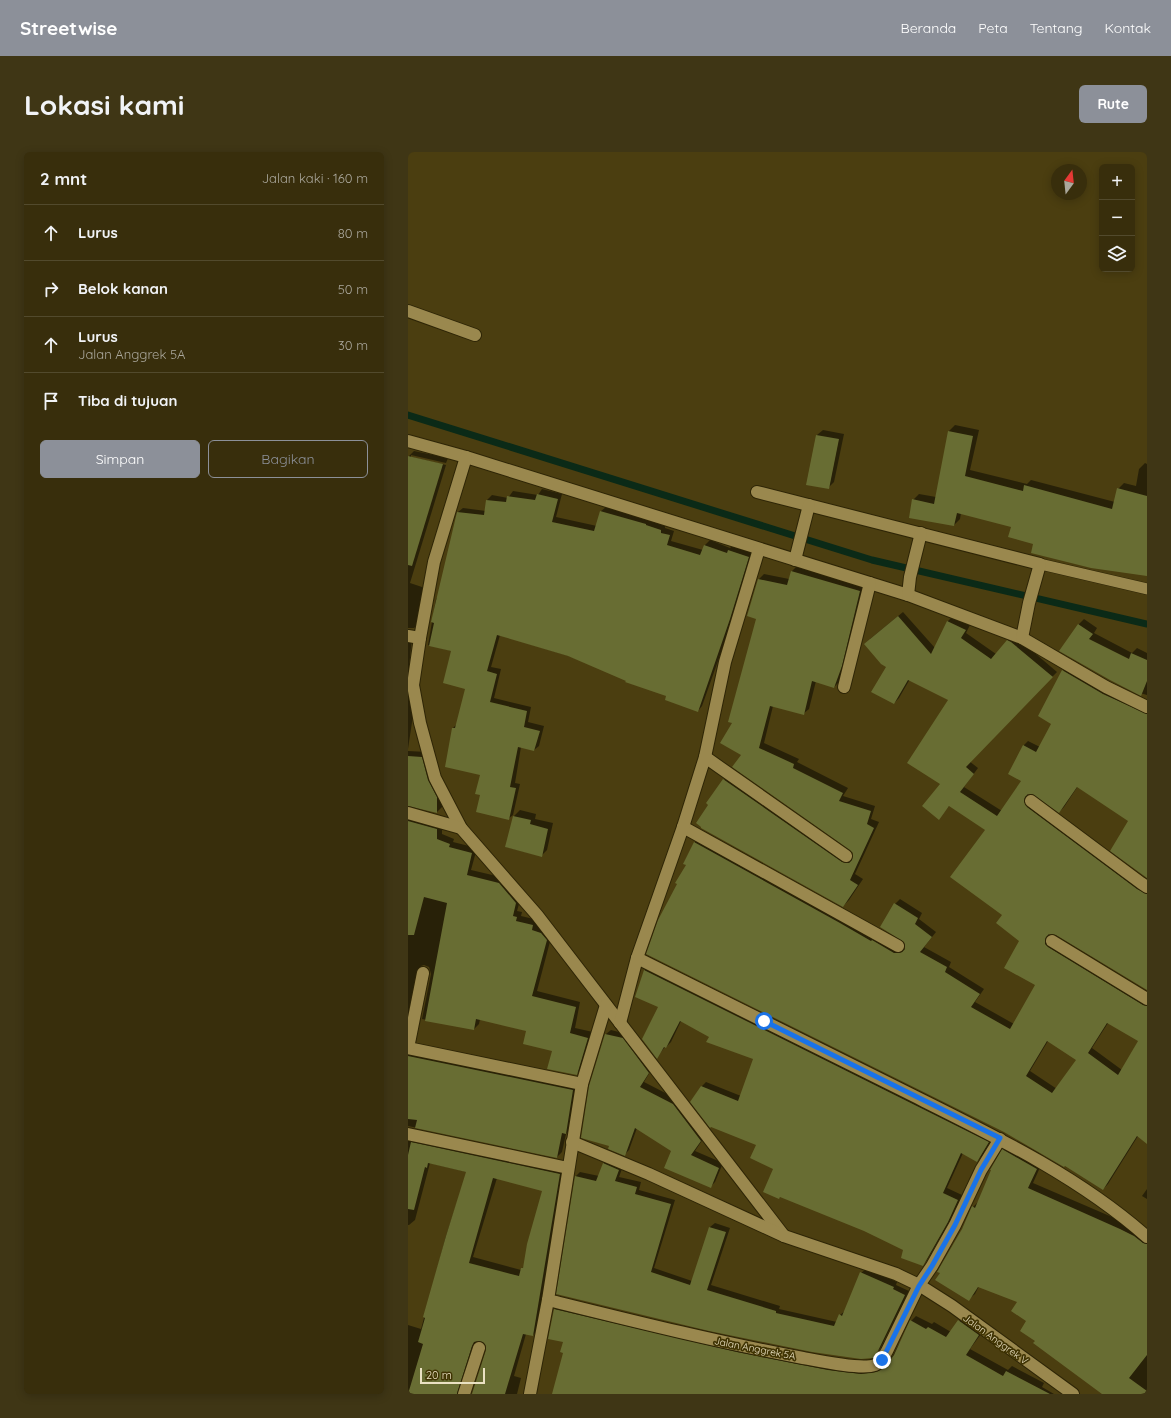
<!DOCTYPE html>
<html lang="id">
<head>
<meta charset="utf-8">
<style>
  :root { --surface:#382e0c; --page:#3f3615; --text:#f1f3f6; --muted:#aba89d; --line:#524a2d; --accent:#8c9099 }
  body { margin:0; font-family:Quicksand,sans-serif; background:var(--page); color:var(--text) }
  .controls { position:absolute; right:12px; top:12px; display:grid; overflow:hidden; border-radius:6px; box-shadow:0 2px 10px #0003 }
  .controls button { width:36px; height:36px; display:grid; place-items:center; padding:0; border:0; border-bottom:1px solid var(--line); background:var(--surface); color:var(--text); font:20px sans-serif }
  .compass { position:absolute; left:643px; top:12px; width:36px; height:36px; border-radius:50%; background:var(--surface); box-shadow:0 2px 10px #0003; rotate:15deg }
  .scale { position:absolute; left:12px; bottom:10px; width:65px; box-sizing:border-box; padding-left:4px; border:2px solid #eae1c3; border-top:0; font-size:11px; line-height:14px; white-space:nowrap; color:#eae1c3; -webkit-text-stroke:3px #403403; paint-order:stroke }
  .stop { position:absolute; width:12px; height:12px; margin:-9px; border:3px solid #1a73e8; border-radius:50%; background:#fff }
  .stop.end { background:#1a73e8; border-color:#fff; box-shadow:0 1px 4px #0008 }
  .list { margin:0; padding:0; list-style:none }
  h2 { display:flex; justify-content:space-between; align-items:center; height:52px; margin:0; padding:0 16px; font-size:17px }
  h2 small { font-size:13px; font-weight:400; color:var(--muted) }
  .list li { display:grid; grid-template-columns:26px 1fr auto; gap:12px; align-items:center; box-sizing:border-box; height:56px; padding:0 16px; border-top:1px solid var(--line) }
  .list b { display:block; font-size:15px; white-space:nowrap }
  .list p { margin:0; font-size:13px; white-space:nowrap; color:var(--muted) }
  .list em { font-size:13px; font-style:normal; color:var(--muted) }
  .actions { display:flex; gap:8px; padding:12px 16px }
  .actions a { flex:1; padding:9px 0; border:1px solid var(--accent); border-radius:6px; text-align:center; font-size:14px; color:var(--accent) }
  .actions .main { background:var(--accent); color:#fff }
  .icon { flex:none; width:22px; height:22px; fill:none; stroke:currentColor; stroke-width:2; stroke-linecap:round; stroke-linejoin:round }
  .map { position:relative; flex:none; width:739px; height:1242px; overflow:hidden; border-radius:6px }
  header { display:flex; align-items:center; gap:24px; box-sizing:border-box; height:56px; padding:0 20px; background:var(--accent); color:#fff }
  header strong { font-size:19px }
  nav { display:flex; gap:22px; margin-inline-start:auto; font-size:14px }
  .intro { display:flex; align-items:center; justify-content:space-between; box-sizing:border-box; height:96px; padding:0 24px }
  h1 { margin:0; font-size:28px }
  .button { padding:10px 18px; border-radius:6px; background:var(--accent); color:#fff; font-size:14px; font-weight:700 }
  main { display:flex; gap:24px; padding:0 24px }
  aside { flex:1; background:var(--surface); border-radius:6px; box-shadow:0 2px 10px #0003 }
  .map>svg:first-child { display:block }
  .shadow { fill:#0007; fill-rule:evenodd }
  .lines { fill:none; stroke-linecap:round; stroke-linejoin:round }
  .stream { stroke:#0b2a17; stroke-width:7 }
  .building { fill:#686d33; fill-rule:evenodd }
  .lane-casing { stroke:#2e2506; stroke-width:12 }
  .street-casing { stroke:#2e2506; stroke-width:14 }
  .lane { stroke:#9a884e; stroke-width:11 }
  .street { stroke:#9a884e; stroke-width:12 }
  .route { stroke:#1a73e8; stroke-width:5 }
  .labels { text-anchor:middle; stroke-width:3.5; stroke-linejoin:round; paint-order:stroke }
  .street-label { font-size:10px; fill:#eae1c3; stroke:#403403 }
</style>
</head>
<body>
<header>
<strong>Streetwise</strong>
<nav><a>Beranda</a><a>Peta</a><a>Tentang</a><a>Kontak</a></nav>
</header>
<div class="intro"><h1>Lokasi kami</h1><a class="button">Rute</a></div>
<main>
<aside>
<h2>2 mnt<small>Jalan kaki · 160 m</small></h2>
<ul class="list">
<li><svg class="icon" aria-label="ahead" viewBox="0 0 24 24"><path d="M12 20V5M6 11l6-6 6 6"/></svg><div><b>Lurus</b></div><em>80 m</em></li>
<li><svg class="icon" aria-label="right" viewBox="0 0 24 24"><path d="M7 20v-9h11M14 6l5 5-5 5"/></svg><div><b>Belok kanan</b></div><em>50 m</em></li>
<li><svg class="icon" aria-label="ahead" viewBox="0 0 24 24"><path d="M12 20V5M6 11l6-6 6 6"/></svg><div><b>Lurus</b><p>Jalan Anggrek 5A</p></div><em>30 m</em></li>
<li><svg class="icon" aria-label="arrive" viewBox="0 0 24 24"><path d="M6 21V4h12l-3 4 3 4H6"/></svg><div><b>Tiba di tujuan</b></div></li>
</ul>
<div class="actions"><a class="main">Simpan</a><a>Bagikan</a></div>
</aside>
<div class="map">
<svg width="739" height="1242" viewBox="0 0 739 1242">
  <rect width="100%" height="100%" fill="#4b3e10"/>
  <g class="shadow">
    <path d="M547,273L571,278L562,318L619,332L623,328L707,350L710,337L716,331L728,334L731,317L737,311L739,312V423L627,392L604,374L553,361L552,367L546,373L505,348L511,342L528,345L541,279Z"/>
    <path d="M415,278L436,282L426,330L420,336L409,283Z"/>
    <path d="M6,299L40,306L38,311L3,303V305L38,313L2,431L17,436L11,471L6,476H0V305Z"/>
    <path d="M134,337L154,342L148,365L189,374L193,359L198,355L257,374V376L266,379L263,389L295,398L297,393L302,388L322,396L325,393L345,400L327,461L294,554L290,559L259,544L161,504L92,483L83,515L93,517L86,546L123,555L120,570L136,574L131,594L126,598L113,595L107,631L112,632L105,663L100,667L74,642L73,622L45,576L49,572L58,536L44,499L20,493L28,447L31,443L50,360L55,356L78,359L79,348L84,343L100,346L105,339L130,343Z"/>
    <path d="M389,414L457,433L432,529L426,535L408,529L401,557L395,562L365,554L356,591L391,607L389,610L440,636L435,644L467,654L463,667L471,670L447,722L455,727L441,748L435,754L304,644L321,622L439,705L446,706V701L335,602L325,571L349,466L351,427L356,422L381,427L384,419Z"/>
    <path d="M495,460L527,496L540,469L545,464L562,473L558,481L588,502L604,484L608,485L649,520L561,609L570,616L556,635L594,659L614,628L616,593L620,589L632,595L644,572L655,519L660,514L739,556V725L722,668L670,634L656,655L651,660L625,641L620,642V647L739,736V837L648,782L641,781V783L642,787L739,848V987L730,984L700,1032L695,1037L657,1013L276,711L287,690L292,686L491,796L496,797L498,796L487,752L492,747L514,761L511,767L528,780L516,795L543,810L541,815L576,837L567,850L606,872L628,833L612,788L595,763L578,678L542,653L535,661L533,631L541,548L502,527L491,546L486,551L479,515L462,487ZM700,871L731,888L714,918L684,896ZM640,889L670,908L649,937L622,919Z"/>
    <path d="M676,467L689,476L686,481L724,501L729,496L739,501V543L732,541L653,499L671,472Z"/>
    <path d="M0,484L4,486L0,525Z"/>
    <path d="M0,543H5L7,550L0,597Z"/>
    <path d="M0,599L19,600L33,640L34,655L29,660L0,653Z"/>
    <path d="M112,658L128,662L127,667L145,671L139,698L133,704L98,695L106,664Z"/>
    <path d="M0,661L34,672V682L46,687L45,690L69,696L63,718L97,726L113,745L109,759L114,760L113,764L130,768L129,773L138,776L144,782L129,839L172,850L167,876L185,880L174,917L168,922L145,898L120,879L72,867L71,872L66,877L14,867L23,822L21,815L16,813L13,814L3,859L0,863Z"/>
    <path d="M241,814L585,985L574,1004L569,1009L555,1001L539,1036L554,1043L545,1064L519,1108L515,1113L497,1098L456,1078L373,1044L371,1046L367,1017L350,993L293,935L298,930L333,944L346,907L273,869L263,890L258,895H257L249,905L252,854L228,844L237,818Z"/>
    <path d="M203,878L219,882L245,915L236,930L269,947L297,984L287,999L315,1011L307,1030L302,1035L264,999L229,976L221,998L216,1003L198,882Z"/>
    <path d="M0,895L170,933L163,976L158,982L154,1000L149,1005L0,974Z"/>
    <path d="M0,982L157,1017L130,1178L125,1183L118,1182L106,1224L113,1226L109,1242H65L79,1198V1194L74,1188H69L54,1234L57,1242H0V1173L13,1177L38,1084L59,1020L22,1011L7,1068L1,1073H0ZM89,1026L135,1038L117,1113L113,1118L65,1105Z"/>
    <path d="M601,993L634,1011L625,1031L718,1071L739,1085V1242H705L628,1189L611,1149L571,1134L567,1142L561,1147L533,1120L565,1055L571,1049L595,998Z"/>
    <path d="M200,1007L215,1014L211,1025L233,1030L231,1038L267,1048L246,1116L284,1129L302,1075L307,1071L322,1076L303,1133L372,1154L371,1157L429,1170L432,1163L437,1159L453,1121L458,1117L489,1130L488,1133L501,1139L472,1197L464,1205L150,1142L168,1024L172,1020L191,1024L196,1011Z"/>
    <path d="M739,1037V1047L734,1044Z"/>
    <path d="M152,1152L459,1217L475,1215L481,1211L503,1169L508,1164L524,1172L526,1170L543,1180L556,1163L576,1178L562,1197L600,1218L604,1214L636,1231L634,1235L646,1242H145L156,1200V1190L147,1158Z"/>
  </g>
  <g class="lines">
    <path class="stream" d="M0,263L464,408L739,472"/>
  </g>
  <g class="building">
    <path d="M540,279L565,284L557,324L615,339L616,333L704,357L709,336L739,344V424L683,416L623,401L625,392L600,385L603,375L549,361L546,374L501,366L504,347L526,352Z"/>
    <path d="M408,283L431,287L421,337L398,333Z"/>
    <path d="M0,304L35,312L4,414L0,413Z"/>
    <path d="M129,342L150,347L144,370L186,379L192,359L238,372V373L253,378V381L262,383L259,393L292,403L296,393L319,401L320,398L341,405L322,467L290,560L257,548L258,544L217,530L218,529L160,504L89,483L79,519L89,522L82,550L119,559L116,575L132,579L126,599L110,595L102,635L108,636L101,668L68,660L72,643L67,642L72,623L37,615L44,576H47L57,537L35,531L43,499L21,494L26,471L23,470L49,360L76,363L78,348L98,350L99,344L127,348Z"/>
    <path d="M383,419L452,439L434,514L426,536L404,529L396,563L362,554L351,596L386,612L385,616L435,641L431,649L463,659L459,672L466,676L442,728L450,733L435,755L293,676V675L288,671L300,653L298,651L303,644L315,627L434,710L441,711L444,708L445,701L442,698L324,615L333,603L312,591L324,571L320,570L348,467L339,464L350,427L379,433Z"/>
    <path d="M490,464L523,502L539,469L558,478L553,486L583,507L599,488L603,490L645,525L558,615L566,622L552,640L589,664L613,629L600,622L615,593L628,600L643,572L630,564L654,518L695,542L739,562V726L702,699L720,669L669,635L651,661L624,642H620L617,645L616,649L619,655L729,737L739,742V838L648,783L641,782L638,785L637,788V792L640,795L735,853L739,854V992L729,984L695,1038L657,1014L656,1015L596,980L238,802L250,768L269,732L267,731L278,713L275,712L286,690L432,771L463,789L464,788L486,801H491L494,800L497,797V793L496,790L472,775L486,751L510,766L507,772L524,785L512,800L539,815L537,820L572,842L563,855L602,877L627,833L596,816L611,789L588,771L594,763L542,725L577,678L541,654L531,668L514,654L532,632L499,611L540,548L500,528L486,552L463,540L478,515L473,512L456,492ZM699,871L730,889L710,923L680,901ZM639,889L668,908L644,941L618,924Z"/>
    <path d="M670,472L685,482L681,487L721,507L723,501L739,508V529L733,544L702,528L651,499Z"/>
    <path d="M0,604L14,605L20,628L29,645V661L0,654Z"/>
    <path d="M105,664L123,668L122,672L140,677L134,705L97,695Z"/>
    <path d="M0,669L29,677V687L42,692L41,695L64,701L59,723L91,731L108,751L105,764L109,765L108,769L125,773L124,778L133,781L139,788L124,844L168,855L162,881L180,886L169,923L139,917L144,899L115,892L118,879L68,867L66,878L17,869L39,751L16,745L6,783H0Z"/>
    <path d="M236,818L581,990L569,1010L553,1001L535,1041L550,1048L540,1070L515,1114L493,1106L495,1098L456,1079L372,1045L371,1047L355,1040L365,1017L342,1006L348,993L303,975L302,976L282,950L293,934L330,949L345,907L298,890L301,885L272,869L258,896L256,895L249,907L234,887L250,855L227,845Z"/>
    <path d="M197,882L215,886L241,921L232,935L265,952L293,989L283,1003L311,1016L303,1036L256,1016L263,999L227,976L217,1004L200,997L201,994L173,986L181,934Z"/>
    <path d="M0,904L165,938L158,982L154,981L149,1006L7,976L9,968L0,967Z"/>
    <path d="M3,990L152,1022L125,1184L115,1182L97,1242H64L78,1198V1194L76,1191L70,1189L66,1190L64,1194L49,1242H0L15,1192L10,1190L17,1166L15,1165L38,1084L58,1020L20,1011L19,1016L17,1015L6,1058L0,1057V1003ZM85,1026L134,1039L119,1092L115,1116H113L111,1124L61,1111Z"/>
    <path d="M594,997L629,1017L620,1036L712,1077L726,1084L735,1091L739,1092V1203L721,1226L739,1239V1242H694L625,1191L627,1189L612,1179L618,1169L603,1159L609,1150L570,1135L561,1149L527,1128L532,1121L529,1120L554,1077L564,1054L567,1056L583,1018H582Z"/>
    <path d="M195,1011L211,1018L207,1029L229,1035L227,1042L263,1052L243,1120L282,1133L301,1075L318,1080L299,1138L368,1159V1161L426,1174L431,1162L434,1164L452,1120L486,1135L485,1137L497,1143L468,1203L465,1206L453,1207L404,1200L301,1179L148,1142L167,1024L188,1029Z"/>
    <path d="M146,1157L329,1200L420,1218L453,1222L468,1220L478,1214L486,1203L502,1168L518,1177L520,1175L538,1185L550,1168L571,1183L558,1203L595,1224L598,1219L642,1242H144L155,1201L152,1200L155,1190L140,1187Z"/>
  </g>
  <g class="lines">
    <g class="lane-casing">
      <path id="lane" d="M632,412L739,437"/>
    </g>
    <g class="street-casing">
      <g id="street">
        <path d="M0,159L67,183"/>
        <path d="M0,289L58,305L500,443L614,486L698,535L739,555"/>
        <path d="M58,305L26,410L12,486L5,533L12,571L27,626L53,676L129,763L376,1084"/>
        <path d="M349,340L632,412L621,451L614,486"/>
        <path d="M387,408L401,353"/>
        <path d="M500,443L502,425L513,381"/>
        <path d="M0,484L12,486"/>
        <path d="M436,535L462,431"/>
        <path d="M297,605L438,704"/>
        <path d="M623,649L733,731L739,735"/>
        <path d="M0,661L53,676"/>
        <path d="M275,675L490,794"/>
        <path d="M644,789L739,847"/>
        <path d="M229,806C317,850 406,894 494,938C578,980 668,1022 739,1085"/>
        <path d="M212,871L229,806L275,675L297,605L317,510L351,397"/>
        <path d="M0,896L174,932"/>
        <path d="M0,896L15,821"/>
        <path d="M0,982L160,1016"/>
        <path d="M164,990L241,1022L376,1084L488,1122L511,1133L544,1154L665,1242"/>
        <path d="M140,1148C225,1169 309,1190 395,1206C411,1209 454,1218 467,1213C473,1211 476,1204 479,1199L511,1133L524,1114L547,1073L573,1018L592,987"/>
        <path d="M56,1242L71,1196"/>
        <path d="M122,1242L140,1148L174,932L198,853"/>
      </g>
    </g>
    <use href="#lane" class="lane"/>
    <use href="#street" class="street"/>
  </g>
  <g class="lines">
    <path class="route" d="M356,869L592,986L573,1018L547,1073L524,1114L511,1134L474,1208"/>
  </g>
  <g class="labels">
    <g class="street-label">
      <text transform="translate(588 1187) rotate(36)" y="4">Jalan Anggrek V</text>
      <text transform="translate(347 1196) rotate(11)" y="4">Jalan Anggrek 5A</text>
    </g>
  </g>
</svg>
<div class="controls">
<button>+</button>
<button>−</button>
<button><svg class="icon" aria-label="layers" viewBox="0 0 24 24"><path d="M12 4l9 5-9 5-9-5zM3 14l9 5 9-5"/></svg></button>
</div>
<svg class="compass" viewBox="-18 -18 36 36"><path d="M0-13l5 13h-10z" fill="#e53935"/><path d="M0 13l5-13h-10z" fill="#aba89d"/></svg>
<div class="scale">20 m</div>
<div class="stop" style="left:356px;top:869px"></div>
<div class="stop end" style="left:474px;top:1208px"></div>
</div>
</main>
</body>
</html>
